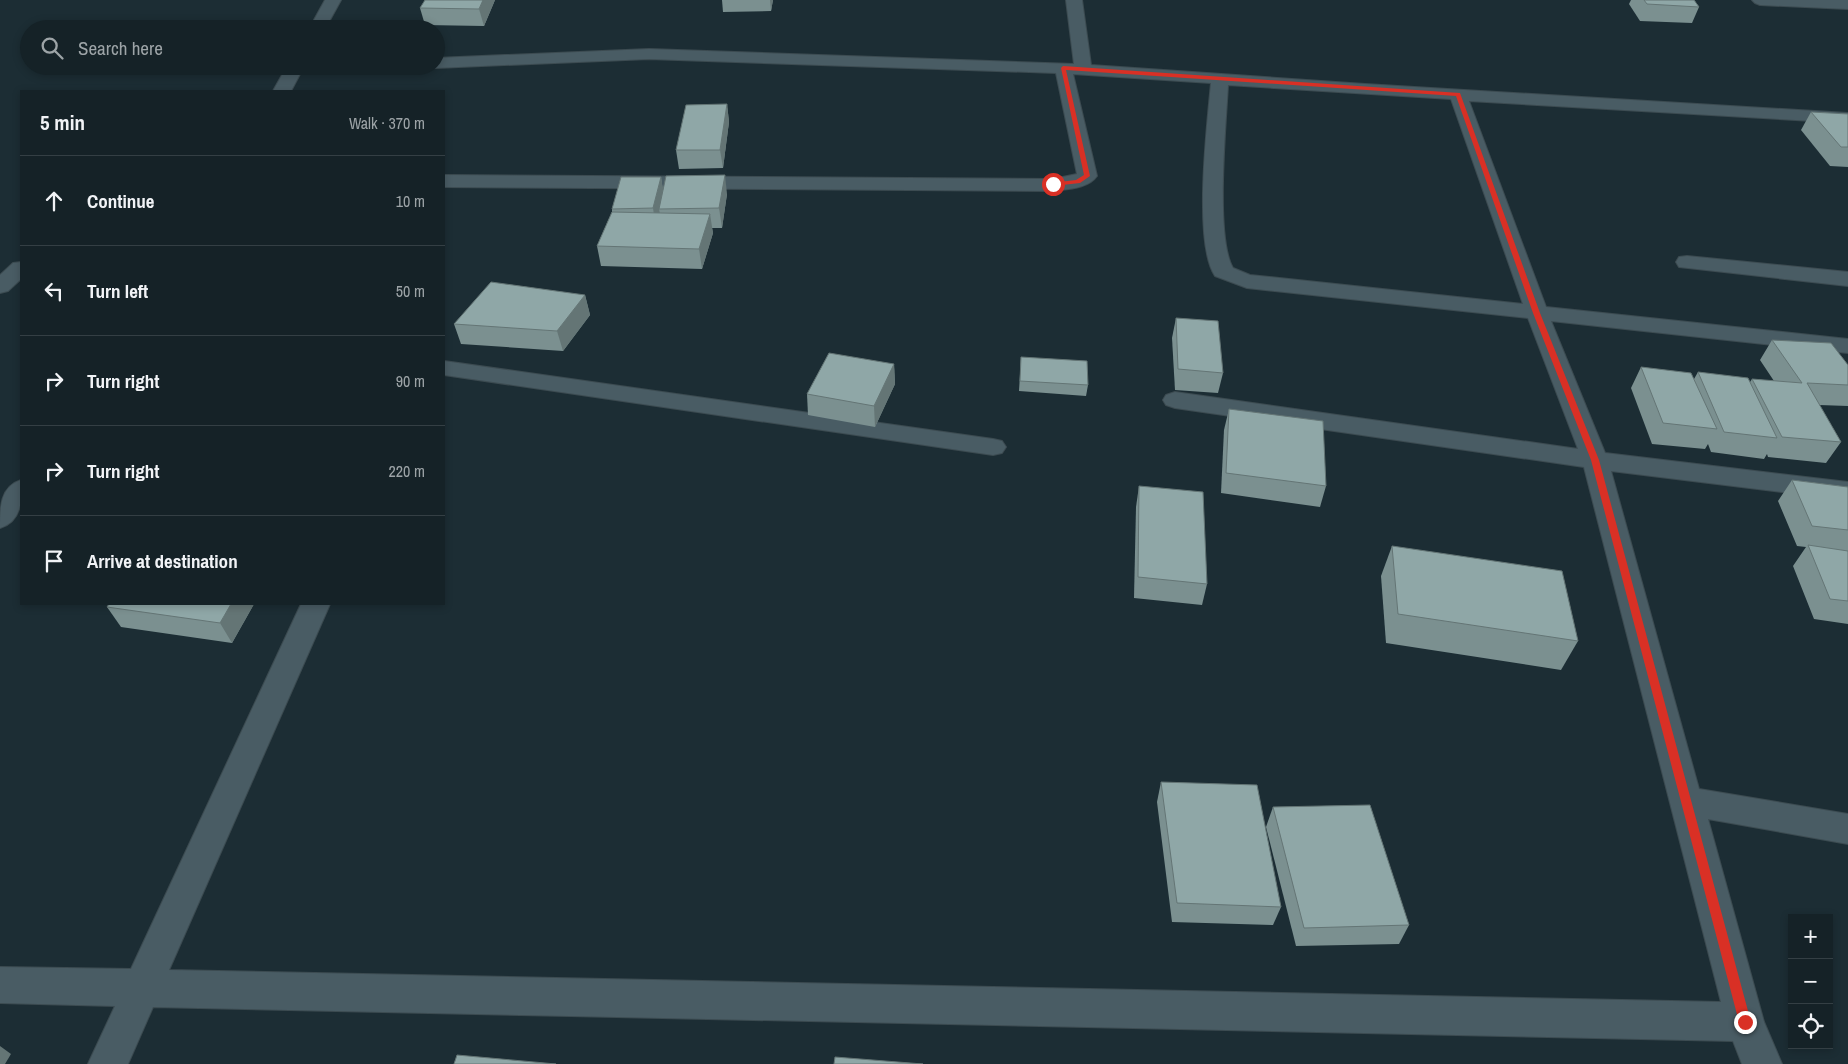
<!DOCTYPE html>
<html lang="en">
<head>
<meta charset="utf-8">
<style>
  :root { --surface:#152227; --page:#1e2a2f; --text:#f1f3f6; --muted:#9da4a7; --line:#343f44 }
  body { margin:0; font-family:"Archivo Narrow",sans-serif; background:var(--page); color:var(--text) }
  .controls { position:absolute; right:15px; bottom:15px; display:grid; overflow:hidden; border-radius:0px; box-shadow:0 2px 8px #0003 }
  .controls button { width:45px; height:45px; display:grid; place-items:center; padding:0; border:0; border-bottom:1px solid var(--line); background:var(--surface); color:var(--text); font:25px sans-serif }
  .stop { position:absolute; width:15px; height:15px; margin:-11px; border:4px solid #d93025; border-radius:50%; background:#fff }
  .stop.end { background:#d93025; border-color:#fff; box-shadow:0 1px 5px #0008 }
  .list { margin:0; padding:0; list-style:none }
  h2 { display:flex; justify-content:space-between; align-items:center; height:65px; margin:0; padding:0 20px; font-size:21px }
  h2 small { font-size:16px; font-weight:400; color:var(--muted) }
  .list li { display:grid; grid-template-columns:32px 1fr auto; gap:15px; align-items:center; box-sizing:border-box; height:90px; padding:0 20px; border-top:1px solid var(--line) }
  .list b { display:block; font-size:19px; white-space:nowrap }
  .list em { font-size:16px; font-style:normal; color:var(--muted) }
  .icon { flex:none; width:28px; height:28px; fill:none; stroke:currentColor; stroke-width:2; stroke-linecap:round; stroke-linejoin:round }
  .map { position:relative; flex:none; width:1848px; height:1064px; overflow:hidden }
  .search { position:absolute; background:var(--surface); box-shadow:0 2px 8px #0003; left:20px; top:20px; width:425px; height:55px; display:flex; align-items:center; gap:12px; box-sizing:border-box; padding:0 18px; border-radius:28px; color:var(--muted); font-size:19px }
  .panel { position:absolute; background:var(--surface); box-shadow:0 2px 8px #0003; left:20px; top:90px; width:425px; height:515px; border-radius:0px }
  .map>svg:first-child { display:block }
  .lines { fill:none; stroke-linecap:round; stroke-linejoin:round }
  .street-casing { stroke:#3c4b51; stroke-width:2 }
  .street { fill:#495c64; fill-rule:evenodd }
  .wall { fill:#7b9090 }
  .shaded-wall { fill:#647575 }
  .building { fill:#8fa7a7; stroke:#647575 }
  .route { fill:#d93025 }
</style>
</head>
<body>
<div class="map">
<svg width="1848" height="1064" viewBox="0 0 1848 1064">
  <rect width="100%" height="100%" fill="#1c2d34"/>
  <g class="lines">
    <g class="street-casing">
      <g id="street">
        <path d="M325,0H341L325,29H309Z"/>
        <path d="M1066,0H1082L1091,65L1365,84L1848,113V123L1469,101L1546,307L1848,339V353L1551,321L1605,453L1848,482V500L1611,471L1699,789L1848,814V844L1708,819L1764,1022L1782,1064H1742L1733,1041L153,1007L128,1064H88L115,1006L0,1003V967L131,969L301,604H330L169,970L1721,1002L1584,467L1175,408L1166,405L1163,400L1166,395L1175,392L1578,449L1528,318L1247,288L1215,276C1193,243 1207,126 1211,83L1073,74L1097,176C1088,189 1067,189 1053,191L444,187V175L1053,179L1077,174L1056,73L649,59L436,68L430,66H436V58L649,49L1074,64ZM1228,85L1451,99L1523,304L1250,275L1233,268C1215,238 1226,124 1228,85Z"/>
        <path d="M1752,0H1848V9L1760,5L1755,3Z"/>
        <path d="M287,66H370L368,70L362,71L300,74L291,91H273Z"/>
        <path d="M1687,256L1848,272V286L1679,267L1676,262L1679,257Z"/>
        <path d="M21,262V279L8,291L0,293V275L13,263Z"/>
        <path d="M444,361L993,439L1002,441L1006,447L1002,453L993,455L444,375Z"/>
        <path d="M21,480C22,500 22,521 0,528C0,507 0,487 21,480Z"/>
      </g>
    </g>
    <use href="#street" class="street"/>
  </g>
  <g class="wall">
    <path d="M495,0L484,26L425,25L420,8Z"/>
    <path d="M722,0H773L771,11L723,12Z"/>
    <path d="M1631,0H1694L1699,7L1692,23L1640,21L1629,4Z"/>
    <path d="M727,104L729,122L723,168L679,169L676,150Z"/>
    <path d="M1811,112L1848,114V167L1830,166L1801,130Z"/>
    <path d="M661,177L663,191L727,194L722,228H712L713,233L702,269L601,266L597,246L612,212V209Z"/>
    <path d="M585,295L590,315L563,351L461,344L454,324Z"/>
    <path d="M1176,318L1223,373L1218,393L1175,390L1172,338Z"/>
    <path d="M1772,340L1848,385V406L1819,405L1841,442L1826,463L1768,457L1767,454L1764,459L1711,452L1708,444L1705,449L1652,444L1631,388L1641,367L1694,379L1698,372L1750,382L1752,379L1774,381L1760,360Z"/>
    <path d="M1021,357L1088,385L1086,396L1019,391Z"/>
    <path d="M894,364L895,384L875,427L808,415L807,394Z"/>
    <path d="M1229,409L1326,486L1320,507L1221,493L1224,430Z"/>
    <path d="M1792,480L1848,487V624L1814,619L1793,566L1806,547L1797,546L1778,501Z"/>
    <path d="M1139,486L1207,584L1202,605L1134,598L1136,507Z"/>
    <path d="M1392,546L1578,641L1561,670L1386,643L1381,576Z"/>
    <path d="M109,604H254L232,643L121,627L107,607Z"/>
    <path d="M1161,782L1281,907L1273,925L1172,922L1157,802Z"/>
    <path d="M1273,807L1409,925L1399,944L1296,946L1266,827Z"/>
  </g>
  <g class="shaded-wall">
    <path d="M483,0H495L484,26L479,9Z"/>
    <path d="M770,0H773L771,11Z"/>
    <path d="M727,104L729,122L723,168L720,150Z"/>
    <path d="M725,175L727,194L722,228L719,208Z"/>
    <path d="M661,177L664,196L659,209L660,214L656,228L653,208Z"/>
    <path d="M710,214L713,233L702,269L699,249Z"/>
    <path d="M585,295L590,315L563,351L557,331Z"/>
    <path d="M894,364L895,384L875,427L874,406Z"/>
    <path d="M231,604H254L232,643L220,623Z"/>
    <path d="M0,1046L11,1054L5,1064H0Z"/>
  </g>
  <g class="building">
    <path d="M425,0H483L479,9L420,8Z"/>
    <path d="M1644,0H1694L1699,7L1647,4Z"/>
    <path d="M727,104L720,150H676L686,105Z"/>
    <path d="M1811,112L1848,114V147H1841Z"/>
    <path d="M725,175L719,208L659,209L666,176Z"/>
    <path d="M621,177H661L653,208L612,209Z"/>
    <path d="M612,212L710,214L699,249L597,246Z"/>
    <path d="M491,282L585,295L557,331L454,324Z"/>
    <path d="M1176,318L1218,321L1223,373L1178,369Z"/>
    <path d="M1772,340L1831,343L1848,365V385L1807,383L1841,442L1782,437L1752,379L1802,383Z"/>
    <path d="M829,353L894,364L874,406L807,394Z"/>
    <path d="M1021,357L1087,361L1088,385L1020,381Z"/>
    <path d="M1641,367L1691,373L1717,429L1663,423Z"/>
    <path d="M1698,372L1748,378L1777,438L1724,432Z"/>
    <path d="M1229,409L1323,421L1326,486L1226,473Z"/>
    <path d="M1792,480L1848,487V530L1812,526Z"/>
    <path d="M1139,486L1203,492L1207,584L1138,577Z"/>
    <path d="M1808,545L1848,551V601L1830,599Z"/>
    <path d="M1392,546L1562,571L1578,641L1398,614Z"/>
    <path d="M109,604H231L220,623L107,607Z"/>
    <path d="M1161,782L1257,785L1281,907L1177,903Z"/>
    <path d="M1370,805L1409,925L1304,928L1273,807Z"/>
    <path d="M457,1055L556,1064H454Z"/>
    <path d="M835,1057L923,1064H834Z"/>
  </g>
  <path class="route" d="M1063,66L1460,93L1540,313L1599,460L1751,1022L1749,1026L1745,1028L1741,1026L1739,1022L1591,460L1533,313L1456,96L1066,70L1090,176L1080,183L1053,186L1051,183L1076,180L1084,175L1061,68Z"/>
</svg>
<div class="controls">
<button>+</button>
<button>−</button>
<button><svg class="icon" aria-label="locate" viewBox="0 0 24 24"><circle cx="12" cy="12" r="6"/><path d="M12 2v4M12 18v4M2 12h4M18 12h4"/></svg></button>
</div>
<div class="stop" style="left:1053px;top:184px"></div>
<div class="stop end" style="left:1745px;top:1022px"></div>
<div class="search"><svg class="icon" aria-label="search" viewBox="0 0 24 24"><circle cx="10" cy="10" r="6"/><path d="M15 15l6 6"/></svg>Search here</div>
<section class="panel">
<h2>5 min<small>Walk · 370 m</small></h2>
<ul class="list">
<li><svg class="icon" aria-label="ahead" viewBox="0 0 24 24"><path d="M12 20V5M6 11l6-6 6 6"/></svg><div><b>Continue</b></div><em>10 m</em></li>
<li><svg class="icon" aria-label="left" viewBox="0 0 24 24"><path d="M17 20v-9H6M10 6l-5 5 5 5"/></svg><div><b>Turn left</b></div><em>50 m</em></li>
<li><svg class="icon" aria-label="right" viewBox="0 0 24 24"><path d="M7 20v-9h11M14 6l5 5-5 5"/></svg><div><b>Turn right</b></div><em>90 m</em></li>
<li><svg class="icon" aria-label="right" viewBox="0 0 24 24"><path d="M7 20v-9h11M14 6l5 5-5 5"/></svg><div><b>Turn right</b></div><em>220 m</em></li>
<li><svg class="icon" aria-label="arrive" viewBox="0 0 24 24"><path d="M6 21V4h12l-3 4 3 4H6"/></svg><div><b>Arrive at destination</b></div></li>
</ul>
</section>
</div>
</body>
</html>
